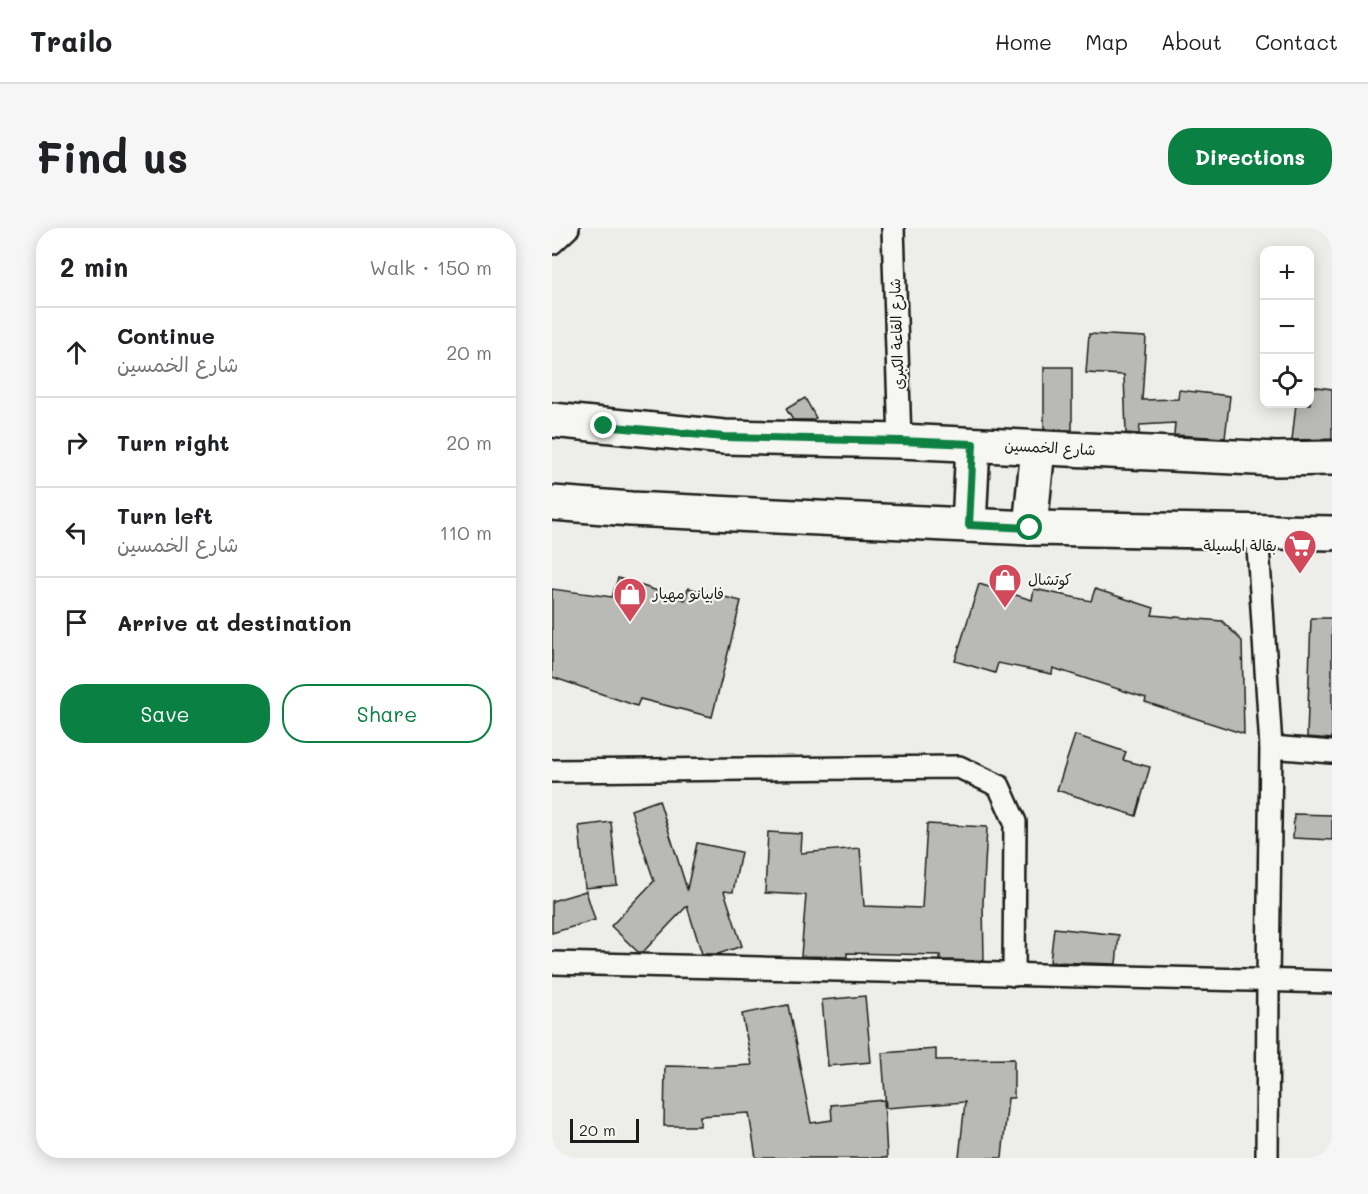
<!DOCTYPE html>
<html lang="en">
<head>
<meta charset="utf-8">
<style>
  :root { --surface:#fff; --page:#f6f6f6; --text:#202124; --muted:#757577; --line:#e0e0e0; --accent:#0b8043 }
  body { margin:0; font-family:Mali,"Playpen Sans Arabic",sans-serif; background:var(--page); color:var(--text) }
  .controls { position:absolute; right:18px; top:18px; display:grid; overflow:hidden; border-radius:12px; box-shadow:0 3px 15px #0003 }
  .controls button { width:54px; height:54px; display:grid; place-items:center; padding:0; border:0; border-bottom:2px solid var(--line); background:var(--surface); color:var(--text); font:30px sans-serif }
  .scale { position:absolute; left:18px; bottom:15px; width:69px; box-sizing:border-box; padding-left:6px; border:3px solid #1c1c1c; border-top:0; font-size:16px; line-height:21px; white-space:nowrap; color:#1c1c1c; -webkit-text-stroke:4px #f6f6f2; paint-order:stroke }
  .stop { position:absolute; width:18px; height:18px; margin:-14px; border:4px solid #0b8043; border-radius:50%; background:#fff }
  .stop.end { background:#0b8043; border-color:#fff; box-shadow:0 2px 6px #0008 }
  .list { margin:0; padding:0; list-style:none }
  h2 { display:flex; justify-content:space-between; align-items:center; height:78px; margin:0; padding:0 24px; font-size:26px }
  h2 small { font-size:20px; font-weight:400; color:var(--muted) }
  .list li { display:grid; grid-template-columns:39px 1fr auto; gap:18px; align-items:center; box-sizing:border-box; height:90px; padding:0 24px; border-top:2px solid var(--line) }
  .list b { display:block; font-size:22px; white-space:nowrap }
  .list p { margin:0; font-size:20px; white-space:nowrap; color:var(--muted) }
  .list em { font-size:20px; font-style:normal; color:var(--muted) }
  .actions { display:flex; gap:12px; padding:18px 24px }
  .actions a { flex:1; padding:14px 0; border:2px solid var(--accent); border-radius:24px; text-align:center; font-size:21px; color:var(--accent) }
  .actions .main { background:var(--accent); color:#fff }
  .icon { flex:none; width:33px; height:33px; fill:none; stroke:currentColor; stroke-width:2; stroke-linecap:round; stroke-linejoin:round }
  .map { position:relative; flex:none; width:780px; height:930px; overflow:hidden; border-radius:24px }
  header { display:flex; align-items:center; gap:36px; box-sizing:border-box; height:84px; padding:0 30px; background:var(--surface); border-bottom:2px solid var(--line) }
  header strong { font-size:28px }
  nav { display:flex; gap:33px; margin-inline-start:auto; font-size:21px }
  .intro { display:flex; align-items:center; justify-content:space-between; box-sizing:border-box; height:144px; padding:0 36px }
  h1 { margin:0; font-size:42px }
  .button { padding:15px 27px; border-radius:24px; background:var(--accent); color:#fff; font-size:21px; font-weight:700 }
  main { display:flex; gap:36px; padding:0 36px }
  aside { flex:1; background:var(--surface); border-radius:24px; box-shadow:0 3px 15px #0003 }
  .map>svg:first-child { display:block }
  .building { fill:#b9b9b6; stroke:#1c1c1c; stroke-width:1.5 }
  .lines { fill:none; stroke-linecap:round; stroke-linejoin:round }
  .street-casing { stroke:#1c1c1c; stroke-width:26 }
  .primary-casing { stroke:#1c1c1c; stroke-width:38 }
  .street { stroke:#f6f6f2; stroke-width:21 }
  .primary { stroke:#f6f6f2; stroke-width:33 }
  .route { stroke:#0b8043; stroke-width:8 }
  .labels { text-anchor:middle; stroke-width:4.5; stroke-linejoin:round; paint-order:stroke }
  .street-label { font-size:15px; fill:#1c1c1c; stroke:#f6f6f2 }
  .poi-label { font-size:15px; fill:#1c1c1c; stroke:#f6f6f2; text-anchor:start }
</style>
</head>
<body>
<header>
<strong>Trailo</strong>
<nav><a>Home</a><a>Map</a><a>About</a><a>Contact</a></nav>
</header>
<div class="intro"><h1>Find us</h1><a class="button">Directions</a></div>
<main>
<aside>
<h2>2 min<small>Walk · 150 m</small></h2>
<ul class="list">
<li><svg class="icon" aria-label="ahead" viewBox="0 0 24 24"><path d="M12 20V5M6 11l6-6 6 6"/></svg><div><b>Continue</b><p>شارع الخمسين</p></div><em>20 m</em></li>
<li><svg class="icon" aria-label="right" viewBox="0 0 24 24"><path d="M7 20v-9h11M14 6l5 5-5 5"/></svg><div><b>Turn right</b></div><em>20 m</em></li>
<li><svg class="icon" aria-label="left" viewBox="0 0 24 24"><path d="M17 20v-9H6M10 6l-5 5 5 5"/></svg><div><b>Turn left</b><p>شارع الخمسين</p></div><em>110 m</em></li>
<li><svg class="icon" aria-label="arrive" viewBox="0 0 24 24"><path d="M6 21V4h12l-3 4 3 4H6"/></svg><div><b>Arrive at destination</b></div></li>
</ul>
<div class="actions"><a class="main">Save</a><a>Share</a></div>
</aside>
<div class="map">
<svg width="780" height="930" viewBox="0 0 780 930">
  <rect width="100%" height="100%" fill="#edede9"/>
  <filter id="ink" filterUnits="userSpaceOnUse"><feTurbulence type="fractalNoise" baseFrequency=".0167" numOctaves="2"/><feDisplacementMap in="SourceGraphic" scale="12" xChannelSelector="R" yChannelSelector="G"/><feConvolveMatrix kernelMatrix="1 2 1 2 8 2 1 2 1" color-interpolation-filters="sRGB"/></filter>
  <g filter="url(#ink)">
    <g class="building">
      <path d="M537,106L594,109L590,172L626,171L627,162L678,168L673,210L622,207L623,195L588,197L587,206L574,205L572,147L534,145Z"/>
      <path d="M492,139H520V202L492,201Z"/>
      <path d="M758,158L780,161V211L740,212L744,176H758Z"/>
      <path d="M253,170L264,190L260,192H241L234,181Z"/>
      <path d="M66,350L133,372L136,360L189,373L160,489L88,471L85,478L0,449V361L60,369Z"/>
      <path d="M427,356L480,372L482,361L539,373L543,361L602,380L600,387L670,393L690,413L692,506L593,474L594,470L501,440L500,446L446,435L443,445L403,433Z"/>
      <path d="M759,390H780V511L755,509Z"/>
      <path d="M523,507L574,524L571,532L598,539L584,588L505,562Z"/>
      <path d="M107,572L135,661L145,615L189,624L181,664L172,663L190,718L166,726H150L135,678L91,724H86L59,698L102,653L79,582Z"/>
      <path d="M742,586L780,587V612L741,610Z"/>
      <path d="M59,594L65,657L33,660L27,598Z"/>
      <path d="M375,596L435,599L431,675L432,733L388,732V727L295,725V729L249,728L254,667L213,665L216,604L250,606L249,625L308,620L312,678L370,680Z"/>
      <path d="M34,663L43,692L0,705V673Z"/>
      <path d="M502,700L567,707L564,736L498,734Z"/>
      <path d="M313,768L319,834L276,838L270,772Z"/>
      <path d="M236,777L259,895L280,892L279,877L332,872L335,930H204L197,885L148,888V898H112L113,838L163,839L200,837L190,786Z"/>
      <path d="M384,821V832L462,831V870H456L450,930H407L413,874L334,880L330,825Z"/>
    </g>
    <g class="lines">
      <g class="street-casing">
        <g id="street">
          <path d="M341,0L348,213"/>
          <path d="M0,15L16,0"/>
          <path d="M705,303L719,519L716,753L715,930"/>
          <path d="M719,519L780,524"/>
          <path d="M0,543L407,539L447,558L463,594L462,747"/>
          <path d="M0,735L780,754"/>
        </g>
      </g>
      <g class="primary-casing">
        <g id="primary">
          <path d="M0,192L172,209L348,213L724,231L780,230"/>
          <path d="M0,275L79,281L478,300L780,305"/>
          <path d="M417,297L421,217"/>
          <path d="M478,300L486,220"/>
        </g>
      </g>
      <use href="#street" class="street"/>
      <use href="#primary" class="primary"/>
    </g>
  </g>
  <g class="lines" filter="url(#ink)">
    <path class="route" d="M52,198L172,209L348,213L421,216L417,297L478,300"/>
  </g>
  <defs>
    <g id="supermarket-pin" transform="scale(1.725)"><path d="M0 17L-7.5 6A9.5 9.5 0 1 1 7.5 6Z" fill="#d1495b" stroke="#f6f6f2"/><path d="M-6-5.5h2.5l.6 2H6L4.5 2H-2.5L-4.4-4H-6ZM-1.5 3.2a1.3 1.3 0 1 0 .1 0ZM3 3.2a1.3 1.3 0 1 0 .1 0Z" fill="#fff"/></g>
    <g id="shop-pin" transform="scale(1.725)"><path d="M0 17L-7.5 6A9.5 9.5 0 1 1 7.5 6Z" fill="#d1495b" stroke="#f6f6f2"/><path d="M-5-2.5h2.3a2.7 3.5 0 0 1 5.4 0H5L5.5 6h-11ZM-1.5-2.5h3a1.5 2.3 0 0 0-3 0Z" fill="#fff"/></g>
  </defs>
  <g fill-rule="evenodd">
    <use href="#supermarket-pin" x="748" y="318"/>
    <use href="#shop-pin" x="453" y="352"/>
    <use href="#shop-pin" x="78" y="366"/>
  </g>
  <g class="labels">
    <g class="street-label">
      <text transform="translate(345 106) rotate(-92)" y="5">شارع القاعة الكبرى</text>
      <text transform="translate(498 220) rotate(3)" y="5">شارع الخمسين</text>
    </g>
    <g class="poi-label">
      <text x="725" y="323" text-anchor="end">بقالة المسيلة</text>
      <text x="476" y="357">كوتشال</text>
      <text x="101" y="371">فابيانو مهيار</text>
    </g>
  </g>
</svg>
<div class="controls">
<button>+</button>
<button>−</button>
<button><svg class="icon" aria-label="locate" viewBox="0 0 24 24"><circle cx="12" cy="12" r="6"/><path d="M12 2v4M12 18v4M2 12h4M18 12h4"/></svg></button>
</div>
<div class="scale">20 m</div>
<div class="stop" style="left:478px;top:300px"></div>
<div class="stop end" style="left:52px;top:198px"></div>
</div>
</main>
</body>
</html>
